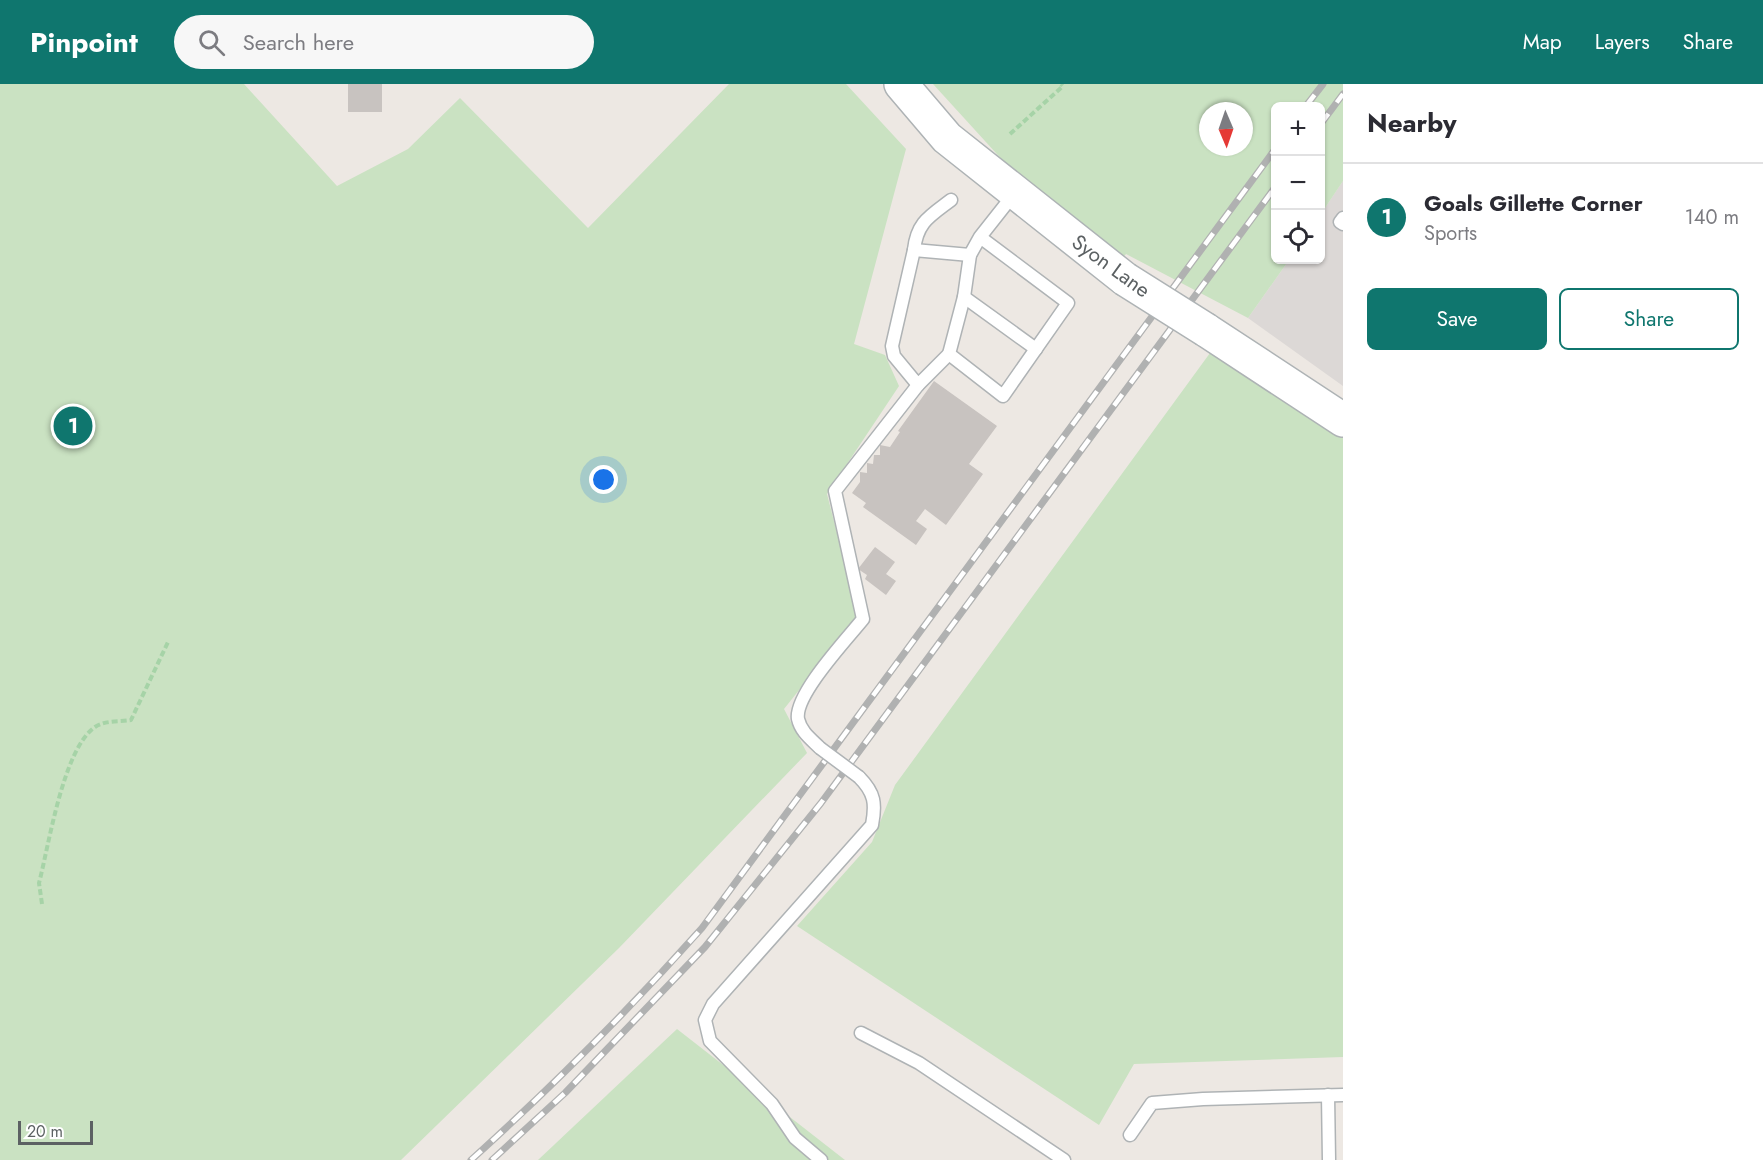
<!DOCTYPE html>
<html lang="en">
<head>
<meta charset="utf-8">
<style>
  :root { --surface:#fff; --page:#f7f7f7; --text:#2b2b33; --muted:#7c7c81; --line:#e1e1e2; --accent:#0f766e }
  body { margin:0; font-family:Jost,sans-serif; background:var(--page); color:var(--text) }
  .controls { position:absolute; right:18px; top:18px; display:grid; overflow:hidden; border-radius:9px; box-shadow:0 2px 4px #0004 }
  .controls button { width:54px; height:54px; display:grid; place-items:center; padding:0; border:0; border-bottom:2px solid var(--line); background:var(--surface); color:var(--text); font:30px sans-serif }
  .compass { position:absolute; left:1199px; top:18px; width:54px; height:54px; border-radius:50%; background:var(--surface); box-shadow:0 2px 4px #0004; rotate:178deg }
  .scale { position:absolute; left:18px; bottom:15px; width:75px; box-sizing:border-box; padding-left:6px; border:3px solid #5c6163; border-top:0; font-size:16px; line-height:21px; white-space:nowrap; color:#5c6163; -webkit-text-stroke:4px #fff; paint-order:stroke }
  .you { position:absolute; left:604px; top:396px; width:21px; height:21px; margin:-15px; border:4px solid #fff; border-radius:50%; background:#1a73e8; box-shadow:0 0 0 9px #1a73e833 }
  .badge { display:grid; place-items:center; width:39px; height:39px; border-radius:50%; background:var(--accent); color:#fff; font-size:20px; font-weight:700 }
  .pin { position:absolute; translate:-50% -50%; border:3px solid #fff; box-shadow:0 2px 6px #0006 }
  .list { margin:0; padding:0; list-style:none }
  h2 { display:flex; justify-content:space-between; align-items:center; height:78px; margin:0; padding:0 24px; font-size:26px }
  h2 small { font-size:20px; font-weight:400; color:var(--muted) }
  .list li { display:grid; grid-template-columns:39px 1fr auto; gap:18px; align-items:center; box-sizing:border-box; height:108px; padding:0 24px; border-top:2px solid var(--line) }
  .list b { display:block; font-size:22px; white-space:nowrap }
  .list p { margin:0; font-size:20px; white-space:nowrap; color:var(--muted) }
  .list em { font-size:20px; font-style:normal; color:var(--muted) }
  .actions { display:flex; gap:12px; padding:18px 24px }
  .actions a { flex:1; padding:14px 0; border:2px solid var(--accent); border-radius:9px; text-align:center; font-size:21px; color:var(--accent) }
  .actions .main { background:var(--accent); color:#fff }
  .icon { flex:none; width:33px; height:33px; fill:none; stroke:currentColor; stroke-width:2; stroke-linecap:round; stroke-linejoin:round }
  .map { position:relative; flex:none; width:1343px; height:1076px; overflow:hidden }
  header { display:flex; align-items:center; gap:36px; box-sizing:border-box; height:84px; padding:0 30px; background:var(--accent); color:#fff }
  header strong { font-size:28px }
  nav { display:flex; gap:33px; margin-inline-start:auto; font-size:21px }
  .search { width:420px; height:54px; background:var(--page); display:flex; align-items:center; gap:15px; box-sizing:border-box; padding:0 21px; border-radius:33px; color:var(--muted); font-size:22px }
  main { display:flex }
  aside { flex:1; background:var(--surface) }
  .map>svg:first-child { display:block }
  .industrial { fill:#dcd8d6 }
  .green { fill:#cae2c2; fill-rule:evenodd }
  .building { fill:#c8c3c0 }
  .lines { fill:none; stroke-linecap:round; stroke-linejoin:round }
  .lane-casing { stroke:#afb3b5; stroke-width:15 }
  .secondary-casing { stroke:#aeb3b5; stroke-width:36 }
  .path { stroke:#a6d3a7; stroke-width:4; stroke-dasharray:6 3; stroke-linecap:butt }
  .lane { stroke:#fff; stroke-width:12 }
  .secondary { stroke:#fff; stroke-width:33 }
  .rail-casing { stroke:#b0b1b1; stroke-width:7 }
  .rail { stroke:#fff; stroke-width:4.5; stroke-dasharray:14; stroke-linecap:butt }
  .lane-bridge-casing { stroke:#afb3b5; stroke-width:15; stroke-linecap:butt }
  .secondary-bridge-casing { stroke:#aeb3b5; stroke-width:36; stroke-linecap:butt }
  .lane-bridge { stroke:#fff; stroke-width:12 }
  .secondary-bridge { stroke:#fff; stroke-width:33 }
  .labels { text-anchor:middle; stroke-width:6; stroke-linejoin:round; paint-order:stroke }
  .street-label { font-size:21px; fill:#5c6163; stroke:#fff }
</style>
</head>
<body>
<header>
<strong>Pinpoint</strong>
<div class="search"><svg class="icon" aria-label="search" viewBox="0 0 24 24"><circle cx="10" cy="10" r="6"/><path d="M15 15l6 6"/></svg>Search here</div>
<nav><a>Map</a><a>Layers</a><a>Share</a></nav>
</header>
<main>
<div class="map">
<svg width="1343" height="1076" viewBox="0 0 1343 1076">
  <rect width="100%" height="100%" fill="#ede8e3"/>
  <path class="industrial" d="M1343,97V302L1248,234L1289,176H1320L1321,130Z"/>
  <g class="green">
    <path d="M0,0H244L337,102L408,65L460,14L588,144L729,0H846L906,65L854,260L885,271L899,302L827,410L858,532L784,625L807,669L619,864L401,1076H0Z"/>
    <path d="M933,0H1343V97L1321,130L1320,22H1276V176H1289L1248,234L1126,170L1121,176L1016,91ZM1208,27H1244V63H1208Z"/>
    <path d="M1210,269L1343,354V973L1134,980L1099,1041L797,842L872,758L895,701Z"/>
    <path d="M677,945L845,1076H538Z"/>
  </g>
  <g class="building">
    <rect x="348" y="0" width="34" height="28"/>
    <path d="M934,297L997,342L969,380L983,390L946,441L925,425L916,437L927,445L916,461L863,423L866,419L852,409L860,398V388L867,389V379L873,380L874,371H880V361L890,363L900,348L898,347Z"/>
    <path d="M875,463L895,478L886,490L896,497L886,511L865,495L867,491L858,485Z"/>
  </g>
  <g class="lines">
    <g class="lane-casing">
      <g id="lane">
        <path d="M1343,134L1340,138L1343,140"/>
        <path d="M980,153L1068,219L1003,312L949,270L964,213L970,171L980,153L1014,110"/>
        <path d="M914,166C917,138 930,132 951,116"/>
        <path d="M964,213L1036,265"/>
        <path d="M949,270L918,301L894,272L892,262L914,166L970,171"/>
        <path d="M820,664C811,655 801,648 798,635C794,611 847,555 863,535L835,407L918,301"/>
        <path d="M861,949L919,979L1064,1076"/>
        <path d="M1328,1011L1329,1076"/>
        <path d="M1130,1051L1152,1019L1203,1015L1343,1011"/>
        <path d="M821,1076L795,1054L772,1020L710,957L705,936L713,920L872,741C876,720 875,709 859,693"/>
      </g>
    </g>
    <g class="secondary-casing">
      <g id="secondary">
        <path d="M901,0L947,54L1125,195"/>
        <path d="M1206,246L1343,336"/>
      </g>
    </g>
    <g class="path">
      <path d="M1010,50L1063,2L1061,0"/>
      <path d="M42,820L39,799C49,761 63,665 95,643C106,636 119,638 131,636L169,556"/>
    </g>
    <use href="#lane" class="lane"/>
    <use href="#secondary" class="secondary"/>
    <g class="rail-casing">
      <g id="rail">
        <path d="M1306,22L1323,0"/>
        <path d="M1320,41L1343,10"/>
        <path d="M471,1076C553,1002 629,926 702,844L1276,64"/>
        <path d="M492,1076L565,1009L705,863L821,719L1276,102"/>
      </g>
    </g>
    <use href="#rail" class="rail"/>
    <g class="lane-bridge-casing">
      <path id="lane-bridge" d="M820,664L859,693"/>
    </g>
    <g class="secondary-bridge-casing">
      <path id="secondary-bridge" d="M1125,195L1206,246"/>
    </g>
    <use href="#lane-bridge" class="lane-bridge"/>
    <use href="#secondary-bridge" class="secondary-bridge"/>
  </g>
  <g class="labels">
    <g class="street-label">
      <text transform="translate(1111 182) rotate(36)" y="7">Syon Lane</text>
    </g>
  </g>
</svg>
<div class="controls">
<button>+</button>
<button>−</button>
<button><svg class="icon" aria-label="locate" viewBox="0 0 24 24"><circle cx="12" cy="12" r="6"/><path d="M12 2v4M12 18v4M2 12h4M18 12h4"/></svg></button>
</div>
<svg class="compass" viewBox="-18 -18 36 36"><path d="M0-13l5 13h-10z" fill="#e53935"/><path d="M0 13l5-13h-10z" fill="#7c7c81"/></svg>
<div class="scale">20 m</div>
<div class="you"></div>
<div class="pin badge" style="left:73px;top:342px">1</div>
</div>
<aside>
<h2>Nearby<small></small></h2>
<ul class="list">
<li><span class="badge">1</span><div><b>Goals Gillette Corner</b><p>Sports</p></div><em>140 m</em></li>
</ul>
<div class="actions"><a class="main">Save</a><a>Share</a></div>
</aside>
</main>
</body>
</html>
